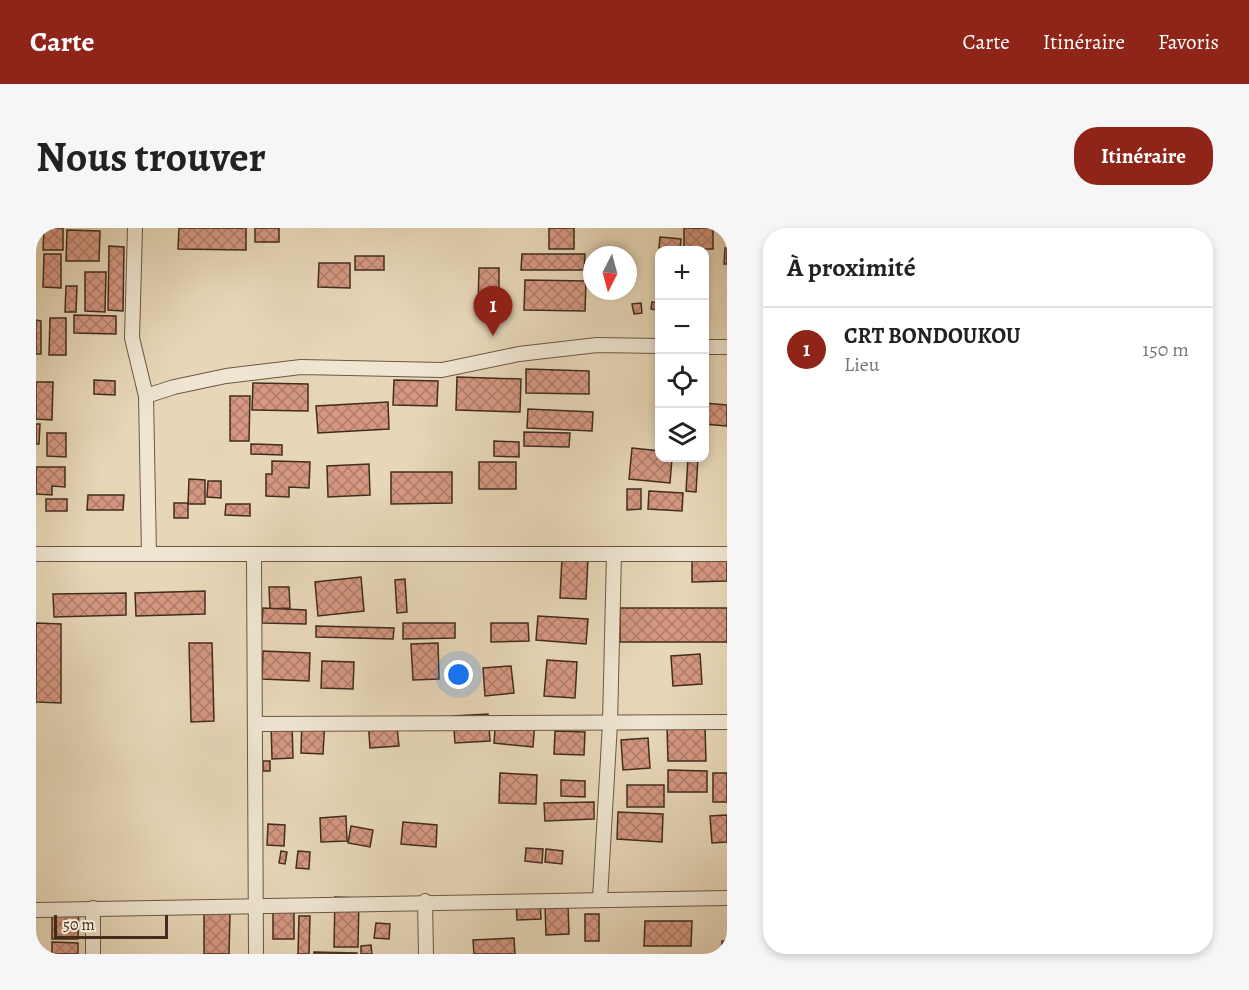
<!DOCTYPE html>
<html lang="fr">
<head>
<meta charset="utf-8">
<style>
  :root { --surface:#fff; --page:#f6f6f6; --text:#222; --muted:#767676; --line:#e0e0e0; --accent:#8f2418 }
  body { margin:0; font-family:Alegreya,serif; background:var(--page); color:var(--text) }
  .controls { position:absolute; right:18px; top:18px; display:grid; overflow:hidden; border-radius:12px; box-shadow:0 3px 9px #0003 }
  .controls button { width:54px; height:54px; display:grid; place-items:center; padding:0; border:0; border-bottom:2px solid var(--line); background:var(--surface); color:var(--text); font:30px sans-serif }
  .compass { position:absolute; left:547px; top:18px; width:54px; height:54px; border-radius:50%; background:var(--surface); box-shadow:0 3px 9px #0003; rotate:186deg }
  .scale { position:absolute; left:18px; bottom:15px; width:114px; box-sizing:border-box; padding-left:6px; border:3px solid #422d1c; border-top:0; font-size:16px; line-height:21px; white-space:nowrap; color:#422d1c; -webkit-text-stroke:4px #efe5d1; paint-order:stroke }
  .you { position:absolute; left:423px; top:447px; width:21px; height:21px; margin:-15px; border:4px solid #fff; border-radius:50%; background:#1a73e8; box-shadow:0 0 0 9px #1a73e833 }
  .badge { display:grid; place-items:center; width:39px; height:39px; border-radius:50%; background:var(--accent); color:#fff; font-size:20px; font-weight:700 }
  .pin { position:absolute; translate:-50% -50px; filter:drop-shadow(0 2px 3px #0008) }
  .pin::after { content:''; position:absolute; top:32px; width:21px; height:18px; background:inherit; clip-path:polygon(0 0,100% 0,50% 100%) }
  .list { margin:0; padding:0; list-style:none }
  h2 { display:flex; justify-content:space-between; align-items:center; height:78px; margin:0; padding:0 24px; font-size:26px }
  h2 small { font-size:20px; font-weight:400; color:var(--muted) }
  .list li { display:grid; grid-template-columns:39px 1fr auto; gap:18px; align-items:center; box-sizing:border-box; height:84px; padding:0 24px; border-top:2px solid var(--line) }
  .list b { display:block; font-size:22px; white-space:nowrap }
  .list p { margin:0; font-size:20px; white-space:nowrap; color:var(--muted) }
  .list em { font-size:20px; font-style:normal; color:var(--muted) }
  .icon { flex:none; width:33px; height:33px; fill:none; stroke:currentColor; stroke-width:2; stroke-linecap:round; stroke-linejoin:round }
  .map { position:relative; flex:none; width:691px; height:726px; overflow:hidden; border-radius:24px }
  header { display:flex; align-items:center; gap:36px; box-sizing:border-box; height:84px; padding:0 30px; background:var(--accent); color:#fff }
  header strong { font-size:28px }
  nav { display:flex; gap:33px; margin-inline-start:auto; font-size:21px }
  .intro { display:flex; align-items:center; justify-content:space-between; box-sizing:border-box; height:144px; padding:0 36px }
  h1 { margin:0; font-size:42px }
  .button { padding:15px 27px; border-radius:24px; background:var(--accent); color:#fff; font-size:21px; font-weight:700 }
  main { display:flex; gap:36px; padding:0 36px }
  aside { flex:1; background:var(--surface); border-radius:24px; box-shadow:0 3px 9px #0003 }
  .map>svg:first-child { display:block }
  .building { fill:url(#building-cross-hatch); stroke:#422d1c; stroke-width:1.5 }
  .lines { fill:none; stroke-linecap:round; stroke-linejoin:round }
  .street-casing { stroke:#6b5843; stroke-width:16 }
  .street { stroke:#efe5d1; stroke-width:14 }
</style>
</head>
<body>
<header>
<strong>Carte</strong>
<nav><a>Carte</a><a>Itinéraire</a><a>Favoris</a></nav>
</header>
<div class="intro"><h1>Nous trouver</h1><a class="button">Itinéraire</a></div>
<main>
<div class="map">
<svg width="691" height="726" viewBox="0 0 691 726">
  <defs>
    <pattern id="building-cross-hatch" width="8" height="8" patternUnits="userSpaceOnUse" patternTransform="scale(1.5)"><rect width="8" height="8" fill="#d59781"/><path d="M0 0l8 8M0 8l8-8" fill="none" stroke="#ae7c69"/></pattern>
  </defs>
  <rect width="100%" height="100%" fill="#e7d7b8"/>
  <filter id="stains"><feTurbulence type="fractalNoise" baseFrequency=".00333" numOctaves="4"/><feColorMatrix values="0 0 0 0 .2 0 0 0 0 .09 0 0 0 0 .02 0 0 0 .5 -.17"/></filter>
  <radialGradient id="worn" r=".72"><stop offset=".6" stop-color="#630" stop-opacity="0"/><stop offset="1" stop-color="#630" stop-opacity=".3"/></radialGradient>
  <g class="building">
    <path d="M8,0H27V22H7Z"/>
    <path d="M143,0H210V22L142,21Z"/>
    <rect x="219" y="0" width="24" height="14"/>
    <rect x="513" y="0" width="25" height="21"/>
    <rect x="648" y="0" width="29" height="21"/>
    <path d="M31,2L64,3L63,33H30Z"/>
    <path d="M624,9L645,11L644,22L623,20Z"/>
    <path d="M73,18L88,19L87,83L72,82Z"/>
    <path d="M689,20H691V36H688Z"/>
    <path d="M8,26H25V60L7,59Z"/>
    <path d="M486,26H549L548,42H485Z"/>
    <rect x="319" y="28" width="29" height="14"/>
    <path d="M283,35H314V60L282,59Z"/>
    <path d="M443,40H463V79H442Z"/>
    <path d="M49,44H70L69,84L49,83Z"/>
    <path d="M489,52L550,53L549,83L488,82Z"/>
    <path d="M30,58H41L40,84H29Z"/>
    <path d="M616,74L622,75L621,82L615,81Z"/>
    <path d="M605,75L606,85L598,86L596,76Z"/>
    <path d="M38,87L80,88V106L38,105Z"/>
    <path d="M14,90H30V127H13Z"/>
    <path d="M0,92L5,93V126H0Z"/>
    <path d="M490,141L553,143V166L490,165Z"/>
    <path d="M421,149L485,151L484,184L420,182Z"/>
    <path d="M58,152L79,153V167L58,166Z"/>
    <path d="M358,152L402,153L401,178L357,177Z"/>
    <path d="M0,154H17L16,192L0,191Z"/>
    <path d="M217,155L272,156V183L216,182Z"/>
    <path d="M194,168H214L213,213H194Z"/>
    <path d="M352,174L353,201L282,205L280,178Z"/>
    <path d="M668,175L691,177V198L668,196Z"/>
    <path d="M492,181L557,184L556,203L491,200Z"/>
    <path d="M0,196H4L3,216H0Z"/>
    <path d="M488,204L534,205L533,219L488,218Z"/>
    <path d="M11,205H30V229L11,228Z"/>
    <path d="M458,213L483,214V229L458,228Z"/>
    <path d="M215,216L246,217V227L215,226Z"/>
    <path d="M596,220L624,223V230H636L634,255L593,251Z"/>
    <path d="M652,230H662L660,264L650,263Z"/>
    <path d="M236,233L274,234L273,260L253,259V269L230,268V246H236Z"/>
    <rect x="443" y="234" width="37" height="27"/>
    <path d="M333,236L334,267L292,269L291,238Z"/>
    <path d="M0,239H29V259L16,258V267L0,266Z"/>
    <path d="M355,244H416V275L355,276Z"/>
    <path d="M153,251L169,252V276H152Z"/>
    <path d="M172,253H185V270L171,269Z"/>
    <path d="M591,261H605V281L591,282Z"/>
    <path d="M613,263L647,265L646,283L612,281Z"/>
    <path d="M52,267H88L87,282H51Z"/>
    <rect x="10" y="271" width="21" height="12"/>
    <rect x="138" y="275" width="14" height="15"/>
    <path d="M190,276H214V288L189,287Z"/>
    <path d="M526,329L552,330L550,371L524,370Z"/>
    <path d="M691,331V353L656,354V332Z"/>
    <path d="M325,349L328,383L282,388L279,354Z"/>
    <path d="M369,351L371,384L361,385L359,352Z"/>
    <path d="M233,359H253L254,380L234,381Z"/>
    <path d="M169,363V386L100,388L99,365Z"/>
    <path d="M90,365V387L18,389L17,366Z"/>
    <path d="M227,380L270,382V396L226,395Z"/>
    <rect x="584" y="380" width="107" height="34"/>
    <path d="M502,388L552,391L550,416L500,412Z"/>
    <path d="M0,395L25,396V475L0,474Z"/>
    <path d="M367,395H419V410L367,411Z"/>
    <path d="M455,395H492L493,413L455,414Z"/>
    <path d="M280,398L358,400L357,411L280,409Z"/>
    <path d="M153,415H176L178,493L155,494Z"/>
    <path d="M402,415L403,451L377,452L375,416Z"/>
    <path d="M227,423L274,425L273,453L226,451Z"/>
    <path d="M664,426L666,456L637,458L635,428Z"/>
    <path d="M511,432L541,434L539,470L508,468Z"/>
    <path d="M286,433L318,434L317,461L285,460Z"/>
    <path d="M475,438L478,465L449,468L447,440Z"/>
    <path d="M452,486L454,513L419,515L417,488Z"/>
    <path d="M360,489L363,518L334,520L332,491Z"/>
    <path d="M460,489L499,492L497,519L458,515Z"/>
    <path d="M266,490L289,491L287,526L265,525Z"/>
    <path d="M235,495H256L257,530L236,531Z"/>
    <path d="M631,499H669L670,533H632Z"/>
    <path d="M519,503L549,504L548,527L518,526Z"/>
    <path d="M612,510L614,540L587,542L585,512Z"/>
    <rect x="227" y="533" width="7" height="10"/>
    <path d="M632,542L671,543V564H632Z"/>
    <path d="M464,545L501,547L500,576L463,575Z"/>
    <rect x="677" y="545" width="14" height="29"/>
    <path d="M525,552L549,553V569L525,568Z"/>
    <rect x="591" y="557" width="37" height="22"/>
    <path d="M558,574V591L509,593L508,575Z"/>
    <path d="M582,584L627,586L626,614L581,611Z"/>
    <path d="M691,587V614L676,615L674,588Z"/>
    <path d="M310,588L311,613L285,614L284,590Z"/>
    <path d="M367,594L401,597L400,619L365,616Z"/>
    <path d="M232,596L249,597L248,618L231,617Z"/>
    <path d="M315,598L337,602L334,619L312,615Z"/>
    <path d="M490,620L507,621L506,635L489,633Z"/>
    <path d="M510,621L527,623L526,636L509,634Z"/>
    <path d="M245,623L251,624L249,636L243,635Z"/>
    <path d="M262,623L274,624L273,641L260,640Z"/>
    <path d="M299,669L323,670L322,719H298Z"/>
    <path d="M504,672L505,691L481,692L480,673Z"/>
    <path d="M16,675H43L42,711H16Z"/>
    <path d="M532,677L533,706L510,707L509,678Z"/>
    <path d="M237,682L258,683V711H237Z"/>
    <path d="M168,684L194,685L193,726H168Z"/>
    <rect x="549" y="686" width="14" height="27"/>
    <path d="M263,688H274L273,726H262Z"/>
    <path d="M609,693H656L655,718H608Z"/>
    <path d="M340,695L354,696L353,711L338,710Z"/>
    <path d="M478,710L479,726H438L437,712Z"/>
    <rect x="686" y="713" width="5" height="13"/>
    <path d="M16,714L42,715V726H16Z"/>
    <path d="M335,717L336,726H325V718Z"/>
    <path d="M278,724L321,725V726H278Z"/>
  </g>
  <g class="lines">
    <g class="street-casing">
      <g id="street">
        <path d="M99,0L96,110L110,168L113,326"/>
        <path d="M668,119H691"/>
        <path d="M110,168L138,159L190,148L265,139L406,142L483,126L561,117L624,118"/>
        <path d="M0,326H691"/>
        <path d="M218,326L220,726"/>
        <path d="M219,496L691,494"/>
        <path d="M564,671L574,495L578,326"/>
        <path d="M389,673L390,726"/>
        <path d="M57,680V726"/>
        <path d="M0,682L691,670"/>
      </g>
    </g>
    <use href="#street" class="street"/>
  </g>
  <rect width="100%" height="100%" filter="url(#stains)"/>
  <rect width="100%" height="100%" fill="url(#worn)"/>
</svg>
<div class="controls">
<button>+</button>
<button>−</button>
<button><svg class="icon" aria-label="locate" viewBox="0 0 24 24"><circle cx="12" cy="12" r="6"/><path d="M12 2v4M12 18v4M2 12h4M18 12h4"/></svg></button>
<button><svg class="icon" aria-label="layers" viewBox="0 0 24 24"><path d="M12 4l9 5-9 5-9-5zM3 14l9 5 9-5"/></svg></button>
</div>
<svg class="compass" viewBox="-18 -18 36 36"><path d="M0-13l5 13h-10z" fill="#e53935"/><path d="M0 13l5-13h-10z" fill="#767676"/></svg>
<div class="scale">50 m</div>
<div class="you"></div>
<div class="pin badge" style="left:457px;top:108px">1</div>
</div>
<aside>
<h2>À proximité<small></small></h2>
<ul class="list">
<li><span class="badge">1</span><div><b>CRT BONDOUKOU</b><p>Lieu</p></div><em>150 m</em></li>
</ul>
</aside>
</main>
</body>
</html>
